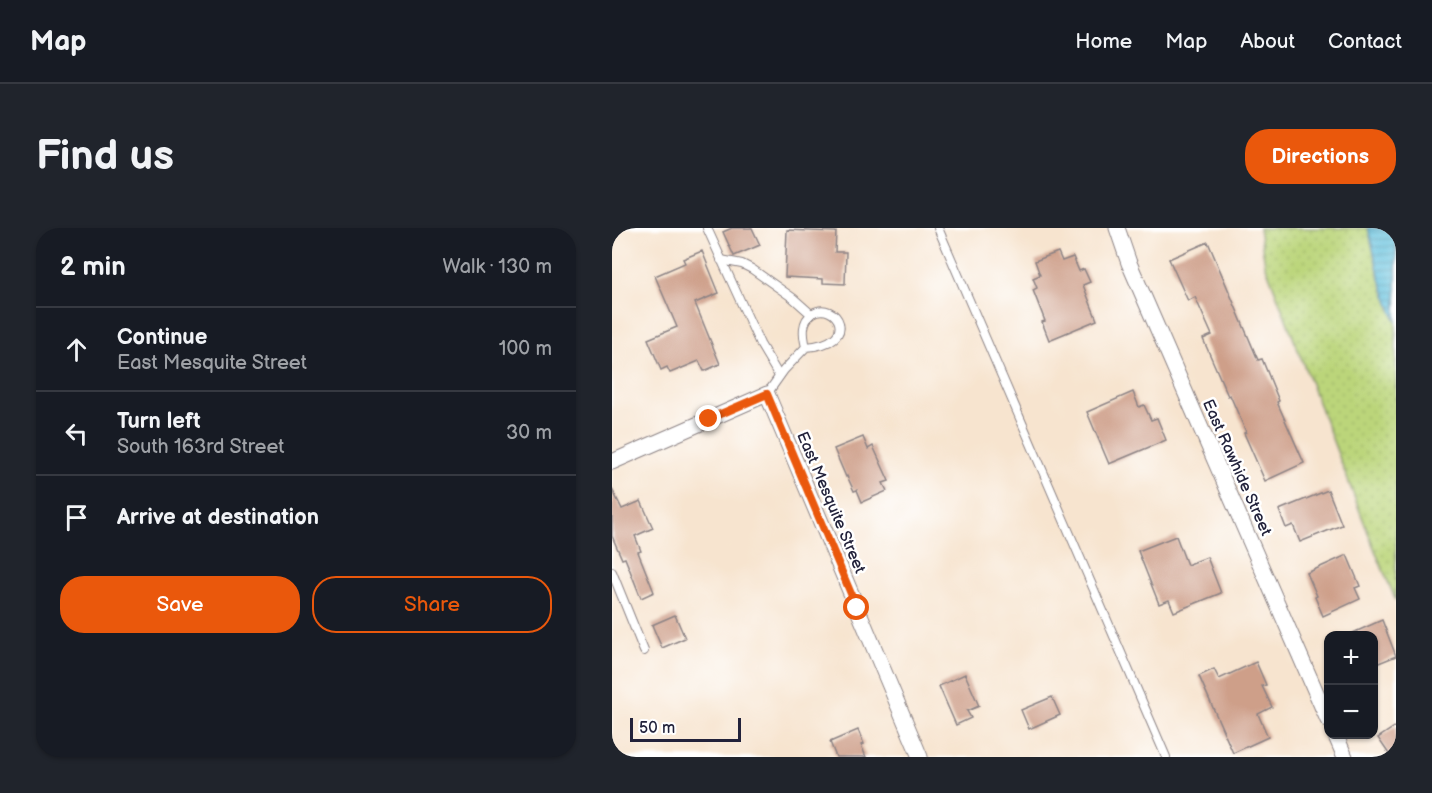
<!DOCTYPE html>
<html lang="en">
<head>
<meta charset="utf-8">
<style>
  :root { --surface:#171b24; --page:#20242c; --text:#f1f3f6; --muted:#9ea1a6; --line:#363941; --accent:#ea580c }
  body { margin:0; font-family:"Balsamiq Sans",sans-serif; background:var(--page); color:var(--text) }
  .controls { position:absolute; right:18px; bottom:18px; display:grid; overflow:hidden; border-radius:12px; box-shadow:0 2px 4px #0004 }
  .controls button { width:54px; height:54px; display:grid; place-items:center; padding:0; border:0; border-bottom:2px solid var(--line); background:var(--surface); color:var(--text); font:30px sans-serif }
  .scale { position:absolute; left:18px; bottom:15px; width:111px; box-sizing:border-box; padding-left:6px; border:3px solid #22223b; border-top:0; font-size:16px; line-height:21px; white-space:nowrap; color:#22223b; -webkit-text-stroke:4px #fff; paint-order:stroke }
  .stop { position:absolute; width:18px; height:18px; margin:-14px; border:4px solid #ea580c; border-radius:50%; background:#fff }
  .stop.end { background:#ea580c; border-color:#fff; box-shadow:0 2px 6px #0008 }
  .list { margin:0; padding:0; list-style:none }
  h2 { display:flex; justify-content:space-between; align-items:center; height:78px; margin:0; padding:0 24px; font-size:26px }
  h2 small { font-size:20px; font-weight:400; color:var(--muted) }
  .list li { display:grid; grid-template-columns:39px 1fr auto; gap:18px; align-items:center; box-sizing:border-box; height:84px; padding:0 24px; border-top:2px solid var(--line) }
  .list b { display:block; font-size:22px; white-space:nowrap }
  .list p { margin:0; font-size:20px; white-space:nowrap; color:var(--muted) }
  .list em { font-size:20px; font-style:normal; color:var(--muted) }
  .actions { display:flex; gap:12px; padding:18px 24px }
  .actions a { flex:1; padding:14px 0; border:2px solid var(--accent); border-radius:24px; text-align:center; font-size:21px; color:var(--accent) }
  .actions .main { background:var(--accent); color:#fff }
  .icon { flex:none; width:33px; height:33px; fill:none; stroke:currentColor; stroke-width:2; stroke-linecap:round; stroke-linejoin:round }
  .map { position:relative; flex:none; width:784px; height:529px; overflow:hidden; border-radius:24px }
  header { display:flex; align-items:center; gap:36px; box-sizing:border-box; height:84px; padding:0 30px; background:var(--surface); border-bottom:2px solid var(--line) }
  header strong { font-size:28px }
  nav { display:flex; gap:33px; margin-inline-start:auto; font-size:21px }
  .intro { display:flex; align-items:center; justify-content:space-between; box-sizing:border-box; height:144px; padding:0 36px }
  h1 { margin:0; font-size:42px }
  .button { padding:15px 27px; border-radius:24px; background:var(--accent); color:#fff; font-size:21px; font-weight:700 }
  main { display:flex; gap:36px; padding:0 36px }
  aside { flex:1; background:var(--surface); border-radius:24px; box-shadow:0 2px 4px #0004 }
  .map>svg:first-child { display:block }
  .grass { fill:url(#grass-dots); stroke:#6e7c5a; stroke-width:1.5 }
  .water { fill:url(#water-rules); stroke:#40708c; stroke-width:1.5 }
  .building { fill:#ce9f89 }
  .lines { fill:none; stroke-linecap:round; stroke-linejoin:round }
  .service-casing { stroke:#8c8385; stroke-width:10 }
  .minor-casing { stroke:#8c8385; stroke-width:17 }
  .service { stroke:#fff; stroke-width:8 }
  .minor { stroke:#fff; stroke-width:15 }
  .route { stroke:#ea580c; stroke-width:8 }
  .labels { text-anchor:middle; stroke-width:5; stroke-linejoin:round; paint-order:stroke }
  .street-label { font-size:16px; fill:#22223b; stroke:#fff }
</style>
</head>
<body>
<header>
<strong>Map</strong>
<nav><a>Home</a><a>Map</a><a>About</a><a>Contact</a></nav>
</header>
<div class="intro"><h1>Find us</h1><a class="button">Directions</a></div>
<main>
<aside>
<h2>2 min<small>Walk · 130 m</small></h2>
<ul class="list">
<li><svg class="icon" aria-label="ahead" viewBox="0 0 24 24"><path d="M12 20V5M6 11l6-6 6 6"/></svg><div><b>Continue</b><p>East Mesquite Street</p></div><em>100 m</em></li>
<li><svg class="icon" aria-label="left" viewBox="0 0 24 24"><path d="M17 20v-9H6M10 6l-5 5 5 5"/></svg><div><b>Turn left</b><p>South 163rd Street</p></div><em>30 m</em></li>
<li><svg class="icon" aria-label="arrive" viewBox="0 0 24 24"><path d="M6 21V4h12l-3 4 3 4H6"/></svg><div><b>Arrive at destination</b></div></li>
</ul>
<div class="actions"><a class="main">Save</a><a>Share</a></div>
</aside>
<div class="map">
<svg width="784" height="529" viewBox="0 0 784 529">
  <defs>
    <pattern id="grass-dots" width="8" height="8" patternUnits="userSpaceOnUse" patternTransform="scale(1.5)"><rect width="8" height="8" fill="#bbd57a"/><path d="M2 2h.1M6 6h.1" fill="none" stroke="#a0b76a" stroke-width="1.8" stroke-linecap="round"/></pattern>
    <pattern id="water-rules" width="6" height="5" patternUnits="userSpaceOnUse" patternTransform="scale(1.5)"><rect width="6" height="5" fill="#5dbfdc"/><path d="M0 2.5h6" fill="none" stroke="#4c9bb4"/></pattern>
  </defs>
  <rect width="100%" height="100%" fill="#fff"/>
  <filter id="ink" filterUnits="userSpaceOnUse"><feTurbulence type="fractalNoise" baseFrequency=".0167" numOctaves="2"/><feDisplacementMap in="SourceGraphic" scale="12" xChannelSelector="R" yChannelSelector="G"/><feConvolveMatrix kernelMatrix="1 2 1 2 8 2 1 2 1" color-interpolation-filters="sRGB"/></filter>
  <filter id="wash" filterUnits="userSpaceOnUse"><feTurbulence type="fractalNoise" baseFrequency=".008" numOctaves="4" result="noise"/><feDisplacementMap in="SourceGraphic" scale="24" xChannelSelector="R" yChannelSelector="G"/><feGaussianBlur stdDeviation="1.35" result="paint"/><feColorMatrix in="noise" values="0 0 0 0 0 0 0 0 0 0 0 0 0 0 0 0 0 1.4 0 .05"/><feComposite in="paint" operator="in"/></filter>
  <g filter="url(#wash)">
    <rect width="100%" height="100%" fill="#f7e4cf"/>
    <path class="grass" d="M647,0H784V373L762,320L653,36Z"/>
    <path class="water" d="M756,0H784V94L768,51Z"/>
    <g id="blocks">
      <g class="building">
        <path d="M120,0H140L148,17L122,28L111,4Z"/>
        <path d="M175,2L224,4L223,24H234L233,56L211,55V51L173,49Z"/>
        <path d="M596,14L646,132L650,131L667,173L665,174L692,235L653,253L632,205L634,204L618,167L616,168L591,111L600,107L583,69L576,73L557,31Z"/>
        <path d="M90,23L107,65L83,75L108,136L92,143L87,133L58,145L55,139L49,142L36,111L65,99L43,48L73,35L71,31Z"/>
        <path d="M446,24L450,33L461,29L467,43L472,41L478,54L471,57L485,92L437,112L430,94L433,93L421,62L425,60L421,50L428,47L423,33Z"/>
        <path d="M521,164L527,179L532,177L539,192L545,190L554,212L497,236L475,184Z"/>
        <path d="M251,209L256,221L261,218L277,253L271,255L275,263L250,274L245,262L242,263L235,248L234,249L222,221Z"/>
        <path d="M0,261L10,281L29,273L41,300L23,308L29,323L26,324L42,364L29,370L13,330L10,331L0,308Z"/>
        <path d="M716,262L730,297L688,314L681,297L674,300L667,282Z"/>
        <path d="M564,308L575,337L595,329L609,365L562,384L557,372L547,376L526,323Z"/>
        <path d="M735,327L748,358L743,360L748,371L711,388L703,369L705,368L695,345Z"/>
        <path d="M63,387L73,410L50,420L40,397Z"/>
        <path d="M770,392L784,428L762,437V408H734Z"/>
        <path d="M644,434L654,457L650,458L660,479L646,486L656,509L621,525L587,448L602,441L607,451Z"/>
        <path d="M353,446L367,478L355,483L359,490L344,497L327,458Z"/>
        <path d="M440,469L448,487L417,501L409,482Z"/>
        <path d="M784,498V529H779L766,510Z"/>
        <path d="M246,502L252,516L249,517L254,529H224L218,514Z"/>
      </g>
    </g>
  </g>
  <g filter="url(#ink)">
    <use href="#blocks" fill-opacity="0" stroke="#8c8385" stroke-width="1.5"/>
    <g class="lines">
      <g class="service-casing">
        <g id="service">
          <path d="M95,0L148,116L167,148"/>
          <path d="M326,0L554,529"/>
          <path d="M109,32L130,36L140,41L181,70L199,86"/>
          <path d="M155,166L172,142L194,119C251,115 223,71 201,85C189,93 191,107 194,119"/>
          <path d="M0,344L32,423"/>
        </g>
      </g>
      <g class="minor-casing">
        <g id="minor">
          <path d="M505,0L517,35L716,492"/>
          <path d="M0,234L155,166L308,529"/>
          <path d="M723,506L733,529"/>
        </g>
      </g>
      <use href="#service" class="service"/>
      <use href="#minor" class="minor"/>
    </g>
  </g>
  <g class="lines" filter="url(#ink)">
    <path class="route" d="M97,191L155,166L245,380"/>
  </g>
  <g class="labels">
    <g class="street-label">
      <text transform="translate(626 239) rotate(66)" y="6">East Rawhide Street</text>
      <text transform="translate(220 274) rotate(67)" y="6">East Mesquite Street</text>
    </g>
  </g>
</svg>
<div class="controls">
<button>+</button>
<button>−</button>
</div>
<div class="scale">50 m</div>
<div class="stop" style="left:245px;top:380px"></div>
<div class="stop end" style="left:97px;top:191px"></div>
</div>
</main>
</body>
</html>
